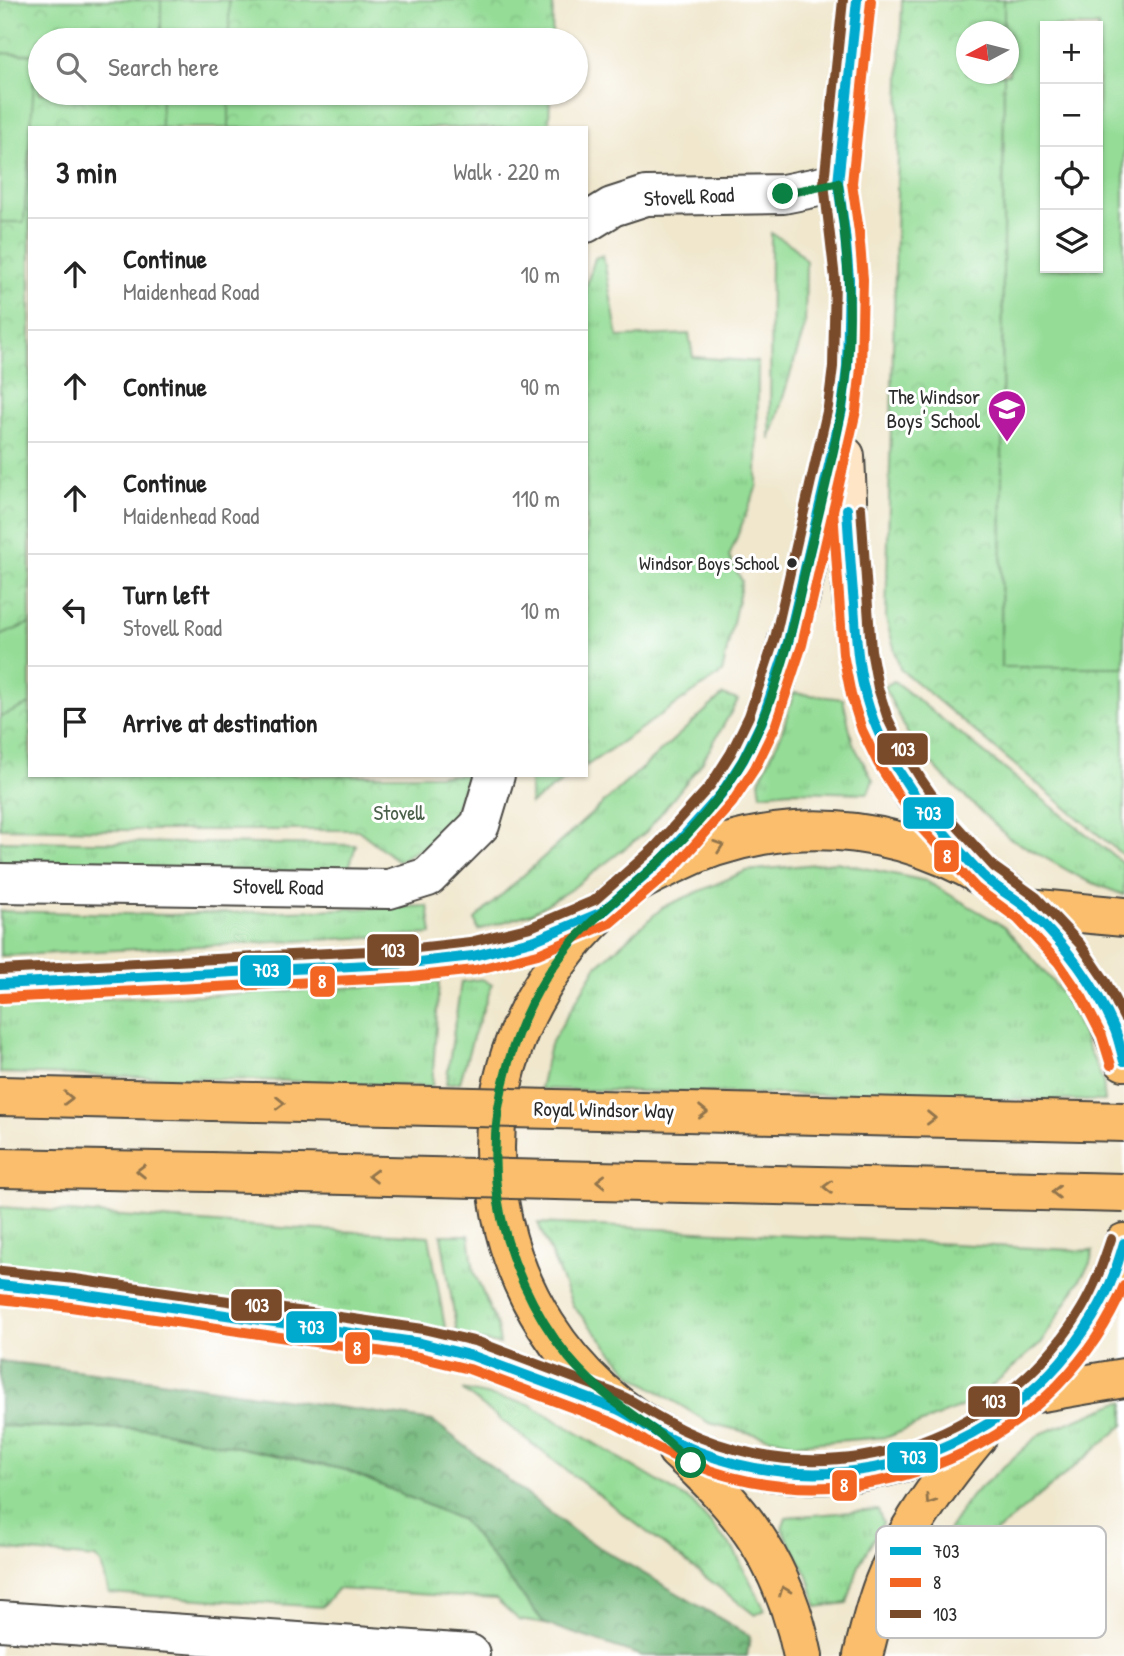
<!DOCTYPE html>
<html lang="en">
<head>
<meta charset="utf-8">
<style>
  :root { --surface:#fff; --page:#f2f2f2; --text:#222; --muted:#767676; --line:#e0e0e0 }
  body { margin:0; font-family:"Patrick Hand",sans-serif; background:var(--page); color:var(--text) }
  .controls { position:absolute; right:21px; top:21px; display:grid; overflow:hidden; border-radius:0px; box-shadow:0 2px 5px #0004 }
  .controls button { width:63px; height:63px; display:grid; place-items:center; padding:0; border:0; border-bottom:2px solid var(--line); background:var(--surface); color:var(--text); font:35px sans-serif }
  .compass { position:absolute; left:956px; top:21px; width:63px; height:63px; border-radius:50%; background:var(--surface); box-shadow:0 2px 5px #0004; rotate:263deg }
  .stop { position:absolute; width:21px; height:21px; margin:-16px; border:5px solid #0b8043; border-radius:50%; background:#fff }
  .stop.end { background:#0b8043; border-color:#fff; box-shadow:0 2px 7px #0008 }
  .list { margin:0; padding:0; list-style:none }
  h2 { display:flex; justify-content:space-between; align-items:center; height:91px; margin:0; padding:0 28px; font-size:30px }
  h2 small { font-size:23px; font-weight:400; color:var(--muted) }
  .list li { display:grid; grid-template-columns:46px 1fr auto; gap:21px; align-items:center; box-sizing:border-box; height:112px; padding:0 28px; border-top:2px solid var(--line) }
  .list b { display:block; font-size:26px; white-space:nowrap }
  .list p { margin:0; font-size:23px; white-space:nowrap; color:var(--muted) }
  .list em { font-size:23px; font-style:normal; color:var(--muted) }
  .icon { flex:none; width:38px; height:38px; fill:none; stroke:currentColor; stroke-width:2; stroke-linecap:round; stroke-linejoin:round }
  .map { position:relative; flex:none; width:1124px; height:1656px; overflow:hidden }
  .search { position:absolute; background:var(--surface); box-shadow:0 2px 5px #0004; left:28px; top:28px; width:560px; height:77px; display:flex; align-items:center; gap:18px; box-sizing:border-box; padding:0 24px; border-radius:38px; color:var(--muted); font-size:26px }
  .panel { position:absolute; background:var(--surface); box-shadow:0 2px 5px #0004; left:28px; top:126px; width:560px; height:651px; border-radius:0px }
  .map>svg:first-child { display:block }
  .grass { fill:url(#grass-tufts); stroke:#608461; stroke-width:2 }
  .forest { fill:url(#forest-crowns); stroke:#527456; stroke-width:2 }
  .park { fill:url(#park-crowns); stroke:#608461; stroke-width:2 }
  .pitch { fill:#95dd97; stroke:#608461; stroke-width:2; fill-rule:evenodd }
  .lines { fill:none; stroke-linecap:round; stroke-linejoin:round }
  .street-casing { stroke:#494743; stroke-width:42 }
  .secondary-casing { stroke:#494743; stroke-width:42 }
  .primary-casing { stroke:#494743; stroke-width:42 }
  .street { stroke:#fff; stroke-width:38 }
  .secondary { stroke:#fde5c5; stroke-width:38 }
  .primary { stroke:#fabe6d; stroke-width:38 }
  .primary-bridge-casing { stroke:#494743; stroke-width:42; stroke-linecap:butt }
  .primary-bridge { stroke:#fabe6d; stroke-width:38 }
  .bus-1-casing { stroke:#fff; stroke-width:16 }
  .bus-2-casing { stroke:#fff; stroke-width:16 }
  .bus-3-casing { stroke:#fff; stroke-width:16 }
  .bus-1 { stroke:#00a9ce; stroke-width:10 }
  .bus-2 { stroke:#f26522; stroke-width:10 }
  .bus-3 { stroke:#7a4b2a; stroke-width:10 }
  .oneway { stroke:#92744c }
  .route { stroke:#0b8043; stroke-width:9 }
  .bus-dot { fill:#2b2b2b; stroke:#fff; stroke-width:2.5 }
  .labels { text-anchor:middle; stroke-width:6; stroke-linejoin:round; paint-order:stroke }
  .bus-label { font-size:19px; fill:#2b2b2b; stroke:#fff; text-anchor:end }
  .street-label { font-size:21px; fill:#2b2b2b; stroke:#fff }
  .poi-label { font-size:21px; fill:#2b2b2b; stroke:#fff; text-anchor:end }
  .park-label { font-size:21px; fill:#4b604b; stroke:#fff }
  .key { fill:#fff; stroke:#bfbfbf; stroke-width:2 }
  .key-label { font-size:19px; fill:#2b2b2b }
  .line-badge { stroke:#fff; stroke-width:2.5 }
  .badge-label { font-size:19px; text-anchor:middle; font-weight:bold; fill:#fff }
</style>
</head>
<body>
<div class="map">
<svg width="1124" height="1656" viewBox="0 0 1124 1656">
  <defs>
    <pattern id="grass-tufts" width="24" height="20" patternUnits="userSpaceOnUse" patternTransform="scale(1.75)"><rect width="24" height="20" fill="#95dd97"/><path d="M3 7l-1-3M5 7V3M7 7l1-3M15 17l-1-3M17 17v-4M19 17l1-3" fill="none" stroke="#81be82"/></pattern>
    <pattern id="forest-crowns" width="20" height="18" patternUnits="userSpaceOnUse" patternTransform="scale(1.75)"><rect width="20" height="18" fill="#78bc80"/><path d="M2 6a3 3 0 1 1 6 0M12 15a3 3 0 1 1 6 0" fill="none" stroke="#639969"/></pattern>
    <pattern id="park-crowns" width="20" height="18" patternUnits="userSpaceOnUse" patternTransform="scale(1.75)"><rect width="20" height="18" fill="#95dd97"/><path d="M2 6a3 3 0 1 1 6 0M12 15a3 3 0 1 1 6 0" fill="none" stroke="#81be82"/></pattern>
  </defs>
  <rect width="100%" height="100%" fill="#fff"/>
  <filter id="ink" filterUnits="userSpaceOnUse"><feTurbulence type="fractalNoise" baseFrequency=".0143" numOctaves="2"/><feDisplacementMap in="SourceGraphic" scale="14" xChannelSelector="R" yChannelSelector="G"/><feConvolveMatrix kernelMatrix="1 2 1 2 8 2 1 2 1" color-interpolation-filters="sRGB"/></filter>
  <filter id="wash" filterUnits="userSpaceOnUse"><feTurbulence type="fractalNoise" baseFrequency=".00686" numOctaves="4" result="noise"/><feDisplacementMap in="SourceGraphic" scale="28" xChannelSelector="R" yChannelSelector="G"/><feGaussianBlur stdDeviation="1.57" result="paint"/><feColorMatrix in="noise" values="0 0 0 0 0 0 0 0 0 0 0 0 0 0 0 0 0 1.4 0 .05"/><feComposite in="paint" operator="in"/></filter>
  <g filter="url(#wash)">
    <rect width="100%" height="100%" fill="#f0e7cd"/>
    <g class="grass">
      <path d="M771,233L793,246L806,261L805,326L770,440Z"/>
      <path d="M603,255L618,337L689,334L693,357L758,362L757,486L729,557L742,581L722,673L586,766V287L595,258Z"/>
      <path d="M894,681L1124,864V895L1085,880L1008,837L941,774L910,738L884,687Z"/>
      <path d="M794,693L843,699L853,744L873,780L868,793L791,791L761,794L759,781L781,735Z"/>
      <path d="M723,695L738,700L701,764L646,832L573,888L532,913L478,930L475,919Z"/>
      <path d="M530,775H572L530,804Z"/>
      <path d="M0,841L356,845L348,871L0,873Z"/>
      <path d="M836,862L926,881L1005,927L1066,997L1103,1081L1105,1101L540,1089L550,1045L596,967L663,907L746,871Z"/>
      <path d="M428,906L432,934L0,956V911L169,915Z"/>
      <path d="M482,979L492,985L473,1037L460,1082L446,1084L461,982Z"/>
      <path d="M439,982L432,1087L290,1081L0,1073V1003L257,993Z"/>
      <path d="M0,1207L283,1228L429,1236L446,1333L0,1271Z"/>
      <path d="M538,1223L1093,1251L1090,1263L1042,1342L973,1402L888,1437L796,1444L709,1423L632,1375L573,1306Z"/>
      <path d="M441,1235H469L474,1272L497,1326L500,1344L458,1338Z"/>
      <path d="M462,1390L529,1404L692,1502L734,1550L765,1610L755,1615Z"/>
      <path d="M1124,1402V1425L921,1595L909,1588L971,1496L1040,1434L1117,1403Z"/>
      <path d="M0,1426L152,1429L346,1470L462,1520L545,1624L519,1620L496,1599L337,1589L322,1607L109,1593L101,1563L95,1558L0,1549Z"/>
      <path d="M878,1510L883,1523L860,1563L847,1603L817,1607L808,1576L782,1529L786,1517Z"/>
    </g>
    <path class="forest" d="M0,1361L126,1376L433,1421L580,1536L750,1636L747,1656H643L545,1624L462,1520L346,1470L152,1429L0,1426Z"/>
    <g class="park">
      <path d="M0,0H553L552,40H40V93H550L549,128H30V775H468L452,818L433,841L398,861L358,830H112L0,828Z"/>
      <path d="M902,0H1004V31L967,32V74H1004L1001,666L1124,667V856L900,669L886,619Z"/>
    </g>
    <g class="pitch">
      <rect x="161" y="0" width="68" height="40"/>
      <path d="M1004,0H1124V667H1001L1004,74H1009V32L1004,31ZM1098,26V268H1045V26Z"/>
      <path d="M0,53L36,55L24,222H0Z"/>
      <rect x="161" y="93" width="68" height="35"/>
      <path d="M30,623V704L0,717V636Z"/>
    </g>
  </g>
  <g filter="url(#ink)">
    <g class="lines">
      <g class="street-casing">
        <g id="street">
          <path d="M586,223L612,207L646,196L783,194L838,183"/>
          <path d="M0,883L389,889L428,877L480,825L495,775"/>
          <path d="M0,1621L470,1654"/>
        </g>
      </g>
      <g class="secondary-casing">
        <g id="secondary">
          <path d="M845,456C847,499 849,541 851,584C854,619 856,655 864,690C872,724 889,757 908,786C929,819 957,847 983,876"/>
          <path d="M642,877L663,859L693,827L721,794L743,760L762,721L776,682L800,597L842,409L847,368L849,279L845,233L838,183L857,0"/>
        </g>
      </g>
      <g class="primary-casing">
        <g id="primary">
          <path d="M1027,908L1124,917"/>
          <path d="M0,984L409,963L473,956L535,940L589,918"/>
          <path d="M1124,1061C1109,1013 1085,971 1052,934C1043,925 1036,915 1026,907C926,824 788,806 672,865C658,872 643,878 631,887C594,915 563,950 540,990C512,1037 495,1093 495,1148C496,1417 795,1570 1011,1408C1065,1368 1107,1308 1124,1243"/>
          <path d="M0,1096L212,1101"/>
          <path d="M0,1168L210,1172"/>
          <path d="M0,1285L73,1293L421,1343L462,1352L610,1407"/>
          <path d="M1030,1394L1124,1378"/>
          <path d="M677,1450C745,1510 785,1567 803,1656"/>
          <path d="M863,1656C869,1631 875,1606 884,1583C904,1530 942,1479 978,1436"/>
        </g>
      </g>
      <use href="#street" class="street"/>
      <use href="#secondary" class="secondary"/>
      <use href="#primary" class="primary"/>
      <g class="primary-bridge-casing">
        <g id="primary-bridge">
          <path d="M212,1101L1124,1122"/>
          <path d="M210,1172L1124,1193"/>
        </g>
      </g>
      <use href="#primary-bridge" class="primary-bridge"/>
      <g class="bus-1-casing">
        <g id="bus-1">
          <path d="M847,509C849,541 851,573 854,604C856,633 857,661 864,689C880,760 933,823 982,875C996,889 1015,897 1029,910C1064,944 1096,985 1115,1030C1119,1040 1121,1051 1124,1061"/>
          <path d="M0,984L409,963L473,956L535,940L602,912L663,859L721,794L743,760L762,721L788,642L842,409L847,368L849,279L845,233L838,183L857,0"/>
          <path d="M0,1285L73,1293L421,1343L473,1356L617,1409C632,1416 644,1425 658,1433C683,1446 709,1457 737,1464C884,1500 1039,1430 1106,1293C1114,1277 1119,1260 1124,1243"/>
        </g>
      </g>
      <g class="bus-2-casing">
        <g id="bus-2">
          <path d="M833,510L843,654L851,695L862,730L878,763L898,795L923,830L976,888L1018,919L1058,962L1082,997L1102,1036L1111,1065"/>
          <path d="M1,998L410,977L475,970L538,954L610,923L673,869L732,803L755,768L775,727L802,645L856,411L861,368L863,279L859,232L852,183L871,1"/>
          <path d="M0,1299L71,1307L419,1357L469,1369L611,1422C626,1428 639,1438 653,1446C678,1459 705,1470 732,1477C888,1518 1061,1436 1124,1286"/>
        </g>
      </g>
      <g class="bus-3-casing">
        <g id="bus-3">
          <path d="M861,508L871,650L878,688L888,719L903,750L921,779L944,812L994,867L1036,897L1080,944L1106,982L1124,1018"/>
          <path d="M0,970L408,949L470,942L531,927L595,900L653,849L710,786L731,753L749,716L775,638L828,407L833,367L835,279L824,183L843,0"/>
          <path d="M2,1271L75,1279L423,1329L478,1342L622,1396C637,1403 649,1412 664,1420C687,1433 712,1443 738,1450C868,1486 1014,1424 1082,1308C1095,1286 1103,1263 1111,1239"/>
        </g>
      </g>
      <use href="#bus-1" class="bus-1"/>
      <use href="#bus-2" class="bus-2"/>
      <use href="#bus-3" class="bus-3"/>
    </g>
    <defs><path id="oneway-chevron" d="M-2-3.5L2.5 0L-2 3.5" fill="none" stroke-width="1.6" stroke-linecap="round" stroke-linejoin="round" transform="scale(1.75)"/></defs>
    <g class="oneway">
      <use href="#oneway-chevron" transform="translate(719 846) rotate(-19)"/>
      <use href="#oneway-chevron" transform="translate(68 1098) rotate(1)"/>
      <use href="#oneway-chevron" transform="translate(280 1103) rotate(1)"/>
      <use href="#oneway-chevron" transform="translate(703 1112) rotate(1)"/>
      <use href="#oneway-chevron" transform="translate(931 1118) rotate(1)"/>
      <use href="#oneway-chevron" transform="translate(141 1171) rotate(-179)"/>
      <use href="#oneway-chevron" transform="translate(373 1176) rotate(-179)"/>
      <use href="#oneway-chevron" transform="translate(601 1181) rotate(-179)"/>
      <use href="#oneway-chevron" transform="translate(828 1187) rotate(-179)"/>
      <use href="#oneway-chevron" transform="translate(1056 1192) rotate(-179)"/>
      <use href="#oneway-chevron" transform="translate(930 1500) rotate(124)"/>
      <use href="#oneway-chevron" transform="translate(784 1591) rotate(-111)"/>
    </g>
  </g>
  <g class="lines" filter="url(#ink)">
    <path class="route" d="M691,1463C678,1452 666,1439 652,1429C621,1407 594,1388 569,1358C533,1313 507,1257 498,1200C485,1110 514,1008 574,940C600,911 631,888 660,861C692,832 722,797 743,760C778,698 793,626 808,558C820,509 833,459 842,408C855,333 849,258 838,183L783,194"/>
  </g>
  <defs>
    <g id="school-pin" transform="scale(2.0125)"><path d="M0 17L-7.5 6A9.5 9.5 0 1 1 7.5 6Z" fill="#b5179e" stroke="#fff"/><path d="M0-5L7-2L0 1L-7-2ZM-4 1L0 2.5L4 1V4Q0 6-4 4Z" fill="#fff"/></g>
  </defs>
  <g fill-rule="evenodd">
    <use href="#school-pin" x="1007" y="409"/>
  </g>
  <circle class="bus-dot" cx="792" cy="563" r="6"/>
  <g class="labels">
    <g class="bus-label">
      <text x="779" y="570">Windsor Boys School</text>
    </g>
    <g class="street-label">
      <text transform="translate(689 197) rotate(-3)" y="7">Stovell Road</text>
      <text transform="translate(278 887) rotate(1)" y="7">Stovell Road</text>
      <text transform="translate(604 1110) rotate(1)" y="7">Royal Windsor Way</text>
    </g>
    <g class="poi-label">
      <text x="980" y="404">The Windsor<tspan x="980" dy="24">Boys' School</tspan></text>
    </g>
    <g class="park-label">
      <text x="399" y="820">Stovell</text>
    </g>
  </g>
  <rect x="876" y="1526" width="230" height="112" rx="10" class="key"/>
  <rect x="890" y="1547" width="31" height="8" fill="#00a9ce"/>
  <rect x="890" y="1578" width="31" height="9" fill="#f26522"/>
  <rect x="890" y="1610" width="31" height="8" fill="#7a4b2a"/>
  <g class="key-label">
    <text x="933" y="1558">703</text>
    <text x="933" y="1589">8</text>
    <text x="933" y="1621">103</text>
  </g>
  <g class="line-badge">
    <rect x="876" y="732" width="53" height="34" rx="7" fill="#7a4b2a"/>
    <rect x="902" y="796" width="53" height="34" rx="7" fill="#00a9ce"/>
    <rect x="933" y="839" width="27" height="34" rx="7" fill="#f26522"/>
    <rect x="366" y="933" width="54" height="34" rx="7" fill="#7a4b2a"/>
    <rect x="239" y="954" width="53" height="33" rx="7" fill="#00a9ce"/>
    <rect x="309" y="965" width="27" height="33" rx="7" fill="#f26522"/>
    <rect x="230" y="1288" width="53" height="34" rx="7" fill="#7a4b2a"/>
    <rect x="285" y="1310" width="53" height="34" rx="7" fill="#00a9ce"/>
    <rect x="344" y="1331" width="27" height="34" rx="7" fill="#f26522"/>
    <rect x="967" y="1385" width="54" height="33" rx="7" fill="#7a4b2a"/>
    <rect x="886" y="1441" width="53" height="33" rx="7" fill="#00a9ce"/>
    <rect x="831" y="1469" width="27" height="33" rx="7" fill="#f26522"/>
  </g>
  <g class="badge-label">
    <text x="903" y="756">103</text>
    <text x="928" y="820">703</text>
    <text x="947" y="863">8</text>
    <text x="393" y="957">103</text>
    <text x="266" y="977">703</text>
    <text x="322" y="988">8</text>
    <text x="257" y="1312">103</text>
    <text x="311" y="1334">703</text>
    <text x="357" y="1355">8</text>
    <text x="994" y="1408">103</text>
    <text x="913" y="1464">703</text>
    <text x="844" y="1492">8</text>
  </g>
</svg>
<div class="controls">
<button>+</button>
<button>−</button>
<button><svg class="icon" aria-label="locate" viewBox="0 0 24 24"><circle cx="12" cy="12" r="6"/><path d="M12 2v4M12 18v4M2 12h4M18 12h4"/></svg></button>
<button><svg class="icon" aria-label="layers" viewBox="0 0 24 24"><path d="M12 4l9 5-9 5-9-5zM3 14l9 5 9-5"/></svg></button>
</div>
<svg class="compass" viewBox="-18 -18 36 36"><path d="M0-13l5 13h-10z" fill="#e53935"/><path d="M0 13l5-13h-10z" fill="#767676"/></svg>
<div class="stop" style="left:691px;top:1463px"></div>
<div class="stop end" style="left:783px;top:194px"></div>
<div class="search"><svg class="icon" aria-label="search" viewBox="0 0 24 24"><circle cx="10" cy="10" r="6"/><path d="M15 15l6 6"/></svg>Search here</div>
<section class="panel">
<h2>3 min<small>Walk · 220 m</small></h2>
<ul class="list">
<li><svg class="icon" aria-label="ahead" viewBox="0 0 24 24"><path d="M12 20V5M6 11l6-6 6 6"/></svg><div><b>Continue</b><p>Maidenhead Road</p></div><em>10 m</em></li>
<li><svg class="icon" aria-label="ahead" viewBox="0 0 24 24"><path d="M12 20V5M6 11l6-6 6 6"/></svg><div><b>Continue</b></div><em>90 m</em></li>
<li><svg class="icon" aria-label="ahead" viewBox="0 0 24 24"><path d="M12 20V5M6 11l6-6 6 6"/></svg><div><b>Continue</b><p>Maidenhead Road</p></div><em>110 m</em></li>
<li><svg class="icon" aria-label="left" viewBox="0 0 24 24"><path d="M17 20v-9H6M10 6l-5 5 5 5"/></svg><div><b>Turn left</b><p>Stovell Road</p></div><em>10 m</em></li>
<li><svg class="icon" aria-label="arrive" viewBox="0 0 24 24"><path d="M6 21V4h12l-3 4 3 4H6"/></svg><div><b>Arrive at destination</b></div></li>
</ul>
</section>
</div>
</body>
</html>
